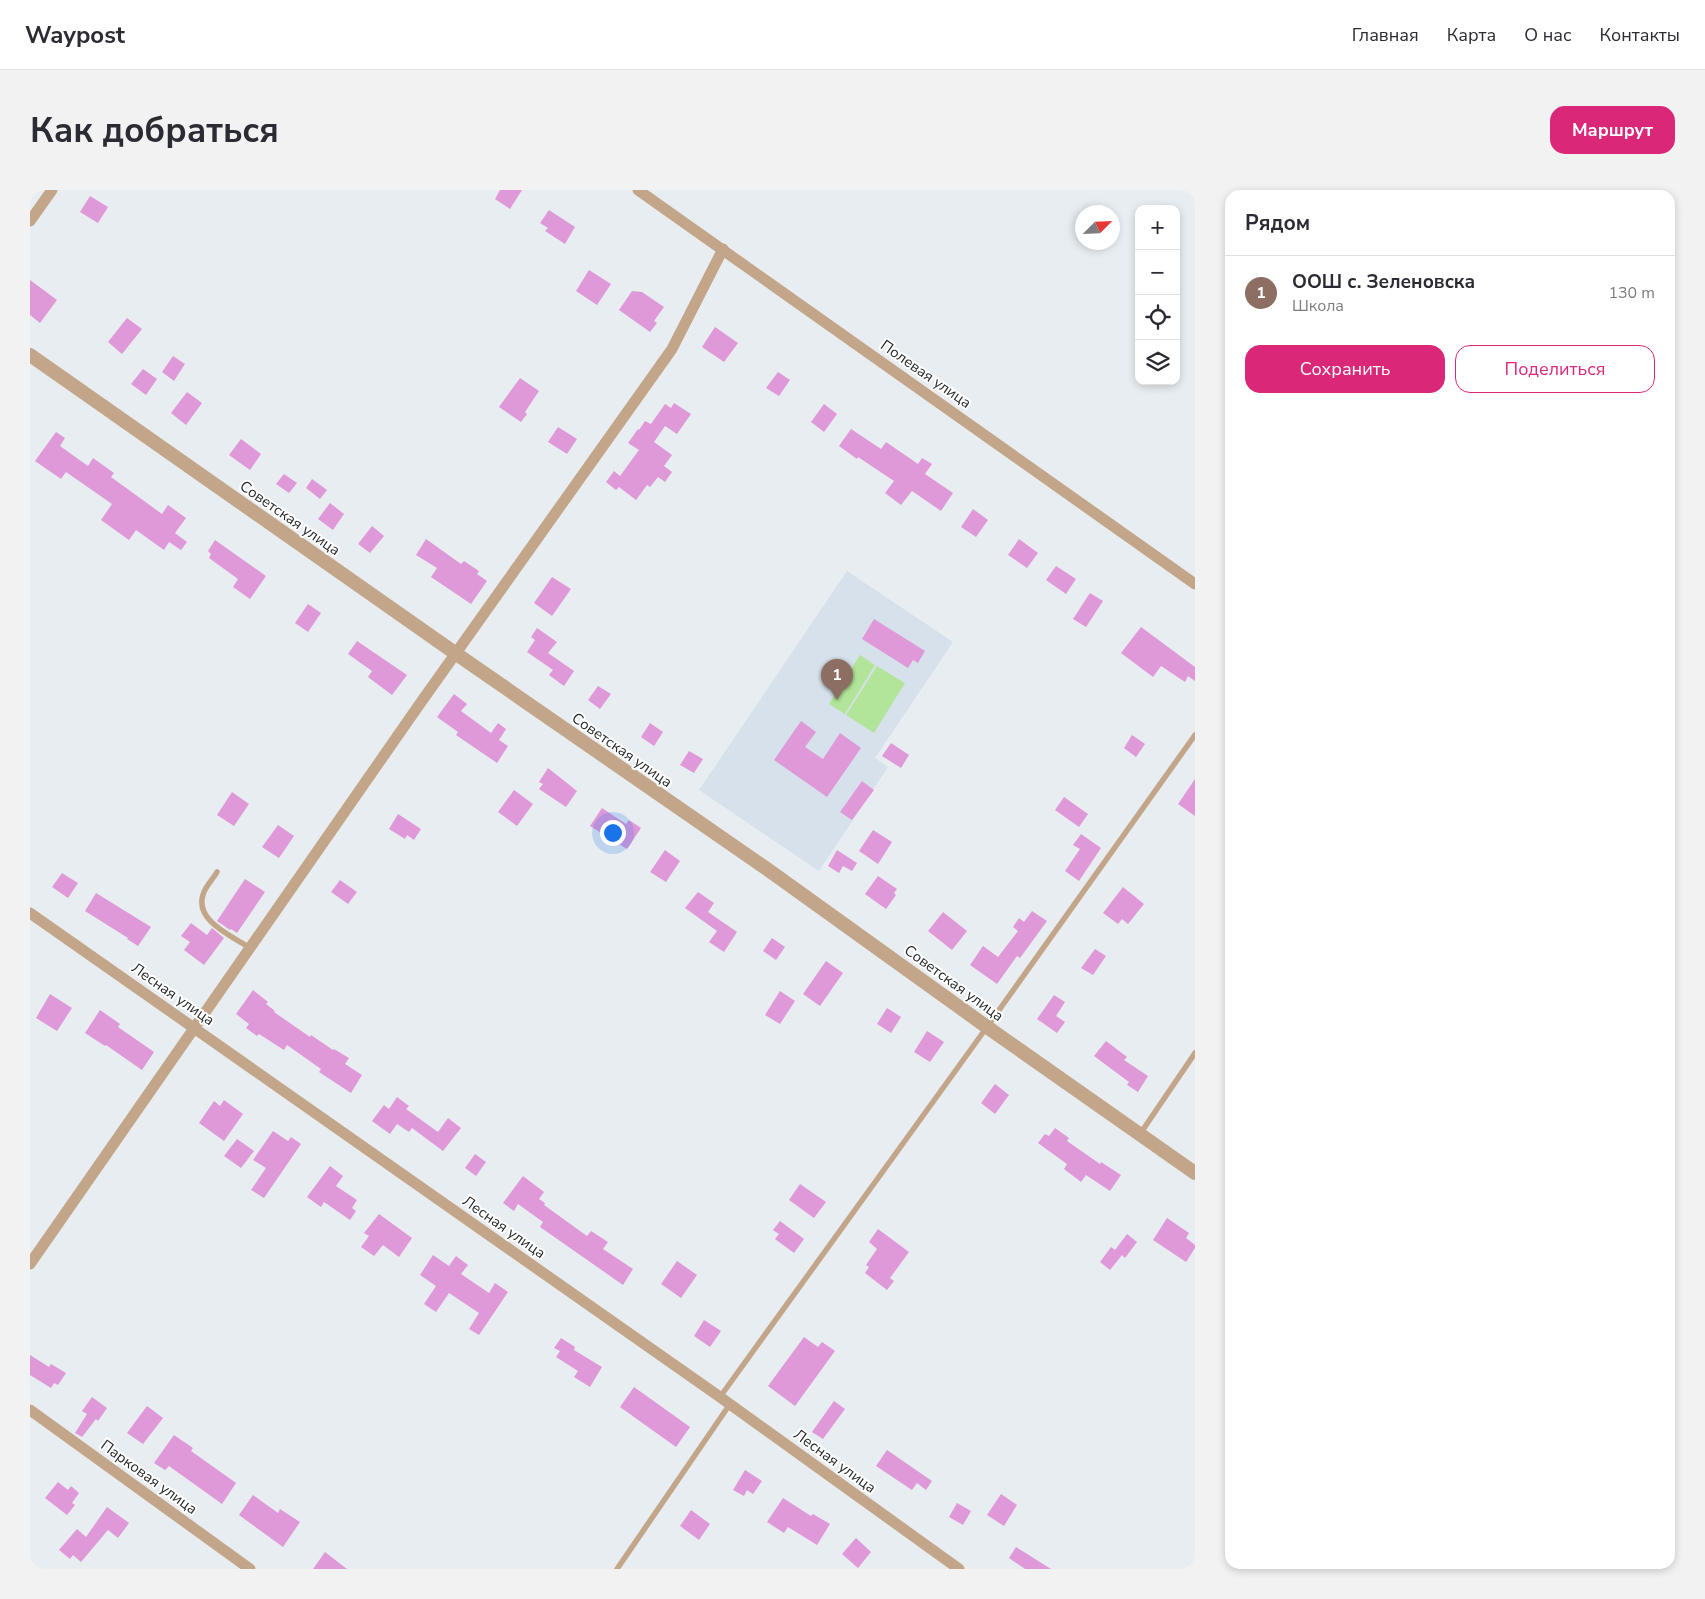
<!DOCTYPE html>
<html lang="ru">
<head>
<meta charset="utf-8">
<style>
  :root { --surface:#fff; --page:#f2f2f3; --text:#2b2b33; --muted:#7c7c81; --line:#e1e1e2; --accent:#db2777 }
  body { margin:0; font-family:"Nunito Sans",sans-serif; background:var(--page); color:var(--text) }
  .controls { position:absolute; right:15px; top:15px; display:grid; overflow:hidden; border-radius:10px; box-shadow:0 2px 8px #0003 }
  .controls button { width:45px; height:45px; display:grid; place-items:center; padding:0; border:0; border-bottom:1px solid var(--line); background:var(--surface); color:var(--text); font:25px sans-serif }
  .compass { position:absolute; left:1045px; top:15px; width:45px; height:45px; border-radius:50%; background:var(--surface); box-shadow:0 2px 8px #0003; rotate:66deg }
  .you { position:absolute; left:582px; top:642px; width:18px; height:18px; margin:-12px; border:4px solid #fff; border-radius:50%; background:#1a73e8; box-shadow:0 0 0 8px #1a73e833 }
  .badge { display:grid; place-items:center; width:32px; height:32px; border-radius:50%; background:var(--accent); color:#fff; font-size:16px; font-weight:700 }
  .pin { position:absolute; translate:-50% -41px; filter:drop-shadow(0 1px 2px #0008) }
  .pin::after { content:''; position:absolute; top:26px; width:18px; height:15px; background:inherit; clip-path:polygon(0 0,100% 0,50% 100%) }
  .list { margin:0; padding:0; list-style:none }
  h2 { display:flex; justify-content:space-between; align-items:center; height:65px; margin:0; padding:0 20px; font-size:21px }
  h2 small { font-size:16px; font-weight:400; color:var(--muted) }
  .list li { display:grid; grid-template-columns:32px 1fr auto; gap:15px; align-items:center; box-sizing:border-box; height:75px; padding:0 20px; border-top:1px solid var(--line) }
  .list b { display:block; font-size:19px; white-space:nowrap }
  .list p { margin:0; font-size:16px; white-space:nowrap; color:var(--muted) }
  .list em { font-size:16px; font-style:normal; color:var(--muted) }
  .actions { display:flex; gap:10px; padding:15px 20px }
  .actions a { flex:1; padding:11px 0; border:1px solid var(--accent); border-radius:15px; text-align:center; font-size:18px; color:var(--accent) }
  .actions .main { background:var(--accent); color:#fff }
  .icon { flex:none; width:28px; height:28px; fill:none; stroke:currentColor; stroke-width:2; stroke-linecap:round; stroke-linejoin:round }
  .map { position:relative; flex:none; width:1165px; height:1379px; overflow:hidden; border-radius:15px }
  header { display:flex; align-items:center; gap:30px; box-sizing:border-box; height:70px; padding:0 25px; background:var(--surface); border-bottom:1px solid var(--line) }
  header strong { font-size:24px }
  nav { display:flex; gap:28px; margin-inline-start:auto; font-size:18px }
  .intro { display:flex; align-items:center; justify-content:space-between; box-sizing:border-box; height:120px; padding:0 30px }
  h1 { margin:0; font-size:35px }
  .button { padding:12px 22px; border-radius:15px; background:var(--accent); color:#fff; font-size:18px; font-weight:700 }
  main { display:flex; gap:30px; padding:0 30px }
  aside { flex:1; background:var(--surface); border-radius:15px; box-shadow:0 2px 8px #0003 }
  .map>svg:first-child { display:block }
  .built { fill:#d6e1eb }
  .green { fill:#b2e599 }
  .building { fill:#df99d8 }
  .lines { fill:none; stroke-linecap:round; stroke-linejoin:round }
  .service { stroke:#c3a689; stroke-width:5.5 }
  .minor { stroke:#c3a689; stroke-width:11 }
  .tertiary { stroke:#c3a689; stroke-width:14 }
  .labels { text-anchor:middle; stroke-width:4; stroke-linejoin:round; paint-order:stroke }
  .street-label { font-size:15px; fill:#282a2b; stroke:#fff }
</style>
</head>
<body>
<header>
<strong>Waypost</strong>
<nav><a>Главная</a><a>Карта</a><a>О нас</a><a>Контакты</a></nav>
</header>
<div class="intro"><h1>Как добраться</h1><a class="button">Маршрут</a></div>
<main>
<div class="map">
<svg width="1165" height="1379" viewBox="0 0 1165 1379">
  <rect width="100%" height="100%" fill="#e8edf1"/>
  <path class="built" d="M817,381L923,452L845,568L858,577L789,681L669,600Z"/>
  <g class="green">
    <path d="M830,465L845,475L815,524L799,514Z"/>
    <path d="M847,476L875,493L844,543L816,525Z"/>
  </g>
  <g class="building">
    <path d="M470,0H492L480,19L465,9Z"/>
    <path d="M60,6L78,17L68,33L50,22Z"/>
    <path d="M519,20L545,37L535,54L515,41L518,38L510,33Z"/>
    <path d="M559,80L581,94L567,115L546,101Z"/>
    <path d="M0,90L27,110L10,133L0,125Z"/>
    <path d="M602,101L612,102L634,117L624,131L627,133L620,142L589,120Z"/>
    <path d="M97,128L112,139L92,164L78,152Z"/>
    <path d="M685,137L708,153L694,172L672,157Z"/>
    <path d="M143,166L155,174L144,191L132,182Z"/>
    <path d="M113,179L127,189L116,205L101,194Z"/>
    <path d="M748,182L760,190L749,206L736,198Z"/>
    <path d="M490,188L509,201L495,222L497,224L491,232L469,217Z"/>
    <path d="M157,202L172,213L156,235L141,223Z"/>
    <path d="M644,213L661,224L647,244L635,236L624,252L642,265L634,276L642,282L635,292L628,287L620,297L617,295L606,310L589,297L586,300L576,292L584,281L590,286L609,260L598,253L608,239L609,240L615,231L621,234L635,214L641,218Z"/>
    <path d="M794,214L807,224L794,242L781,232Z"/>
    <path d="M528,237L547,249L537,264L518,252Z"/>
    <path d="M821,239L851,259L856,252L888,274L892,268L902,274L895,284L923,303L911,321L882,301L871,315L855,303L864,291L828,267L827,269L809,256Z"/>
    <path d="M26,242L35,248L30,256L58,276L63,268L84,283L81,287L132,324L138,315L156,328L145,343L157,352L151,360L139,352L134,360L106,340L99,350L71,330L82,314L36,282L31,289L5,271Z"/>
    <path d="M211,249L231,264L220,280L199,265Z"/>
    <path d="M254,284L267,293L259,303L246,294Z"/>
    <path d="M282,289L297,300L290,309L276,298Z"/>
    <path d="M300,313L314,324L303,340L288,329Z"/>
    <path d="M943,319L958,330L946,347L931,337Z"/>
    <path d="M342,336L354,346L340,363L328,354Z"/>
    <path d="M396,349L431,374L434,371L449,381L447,384L457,391L441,414L401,387L407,378L386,365Z"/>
    <path d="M989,349L1008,363L997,378L978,365Z"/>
    <path d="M185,350L236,386L220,409L203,397L208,389L179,368L181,364L178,361Z"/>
    <path d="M1026,376L1046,389L1036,404L1016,390Z"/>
    <path d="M522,387L541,399L522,426L504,413Z"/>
    <path d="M1060,403L1073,411L1056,437L1043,429Z"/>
    <path d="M278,414L291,423L278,442L265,433Z"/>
    <path d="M844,429L895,461L888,473L883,470L878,478L832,449Z"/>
    <path d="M1111,437L1165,477V491L1158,486L1155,492L1131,476L1123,487L1091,463Z"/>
    <path d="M507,438L527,452L518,463L544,481L534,496L519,485L523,480L497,462L505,450L501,447Z"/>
    <path d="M327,451L377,485L362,505L338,487L342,481L318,464Z"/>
    <path d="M568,496L581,504L570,519L558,510Z"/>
    <path d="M424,504L437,514L431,521L461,543L468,533L476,539L469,550L478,556L467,573L426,545L428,542L407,527Z"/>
    <path d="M771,531L786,542L775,557L793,569L810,543L831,558L797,607L744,570Z"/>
    <path d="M620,533L633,542L624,556L611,547Z"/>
    <path d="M1102,545L1115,554L1106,567L1094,558Z"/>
    <path d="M861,553L879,565L871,578L852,566Z"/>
    <path d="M659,561L673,569L664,583L650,575Z"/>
    <path d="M518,578L547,601L536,617L509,599L513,594L509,592Z"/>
    <path d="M1165,589V626L1148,614Z"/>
    <path d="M832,591L844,600L822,630L810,622Z"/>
    <path d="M484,600L503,614L487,636L468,622Z"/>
    <path d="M202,602L219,614L204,636L187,625Z"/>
    <path d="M1034,607L1058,624L1049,637L1025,620Z"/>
    <path d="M572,618L596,634L599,630L611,638L597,659L560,636Z"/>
    <path d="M368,624L391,639L384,650L377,645L375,649L359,639Z"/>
    <path d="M248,635L264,646L249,668L232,657Z"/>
    <path d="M843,640L862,652L848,674L829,661Z"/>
    <path d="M1051,644L1071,658L1049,691L1035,681L1050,659L1043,655Z"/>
    <path d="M635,660L650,671L636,692L620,682Z"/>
    <path d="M807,660L827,673L822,681L813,676L809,683L798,676Z"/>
    <path d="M32,683L48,693L38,708L22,697Z"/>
    <path d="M848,686L867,699L864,703L866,705L856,719L835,704Z"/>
    <path d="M215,689L235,702L207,743L201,739L200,740L187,731Z"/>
    <path d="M310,690L327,702L318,714L301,702Z"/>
    <path d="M1093,697L1114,714L1098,734L1092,729L1088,734L1073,723Z"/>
    <path d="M668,702L684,713L678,722L707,742L694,762L679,752L687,741L655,718Z"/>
    <path d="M66,703L121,737L108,756L97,749L98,748L55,721Z"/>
    <path d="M1002,721L1017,731L990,768L987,766L967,794L940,775L953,756L968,767L988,741L983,737L989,728L994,732Z"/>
    <path d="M913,722L937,741L922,760L898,741Z"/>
    <path d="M161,733L177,745L182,738L194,748L174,775L154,760L160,752L151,746Z"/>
    <path d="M742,748L755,757L746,770L733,761Z"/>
    <path d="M1065,759L1076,766L1063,785L1051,778Z"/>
    <path d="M796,771L813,783L790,816L773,804Z"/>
    <path d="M223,800L238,812L236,814L245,821L244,822L280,847L281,845L303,860L304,859L319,868L315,874L332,885L321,903L289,882L291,879L257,855L254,860L229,844L227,846L216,838L219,834L206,824Z"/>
    <path d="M750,801L765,811L750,834L735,825Z"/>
    <path d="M20,804L42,818L27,841L6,828Z"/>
    <path d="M1024,805L1035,812L1026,826L1035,832L1027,843L1007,829Z"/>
    <path d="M857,818L871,827L861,843L847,834Z"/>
    <path d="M70,820L90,834L88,837L124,862L112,880L76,855L75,856L55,843Z"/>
    <path d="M897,841L914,852L900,872L884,862Z"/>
    <path d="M1076,851L1097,867L1094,870L1118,886L1108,902L1097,895L1099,892L1064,866Z"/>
    <path d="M965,894L979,905L965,924L951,913Z"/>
    <path d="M367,907L379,916L376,919L408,942L418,928L431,938L413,961L382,938L379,942L367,934L360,944L342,931L354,915L359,919Z"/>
    <path d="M194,910L213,924L194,951L169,933L184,911L190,916Z"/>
    <path d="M1025,938L1039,948L1037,951L1070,974L1071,972L1091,985L1080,1001L1056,985L1051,992L1034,979L1037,974L1008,953L1015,944L1019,946Z"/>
    <path d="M243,941L258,951L261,947L271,954L234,1008L221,1000L236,978L223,970Z"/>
    <path d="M207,949L224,961L211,978L194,966Z"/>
    <path d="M445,964L456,972L446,986L435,978Z"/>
    <path d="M300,976L313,986L306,996L327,1010L322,1018L326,1021L320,1030L294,1012L291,1017L277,1007Z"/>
    <path d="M493,986L514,1002L509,1009L515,1013L514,1015L557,1046L561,1041L578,1052L573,1059L603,1079L593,1095L510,1037L513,1032L488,1014L484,1021L473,1013Z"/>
    <path d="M770,994L796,1012L784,1028L759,1010Z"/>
    <path d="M349,1024L382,1048L369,1067L353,1055L344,1066L331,1057L339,1046L334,1043Z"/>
    <path d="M1137,1028L1159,1043L1156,1048L1165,1055V1058L1156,1072L1123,1050Z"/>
    <path d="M750,1031L774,1049L764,1063L745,1049L749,1044L743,1040Z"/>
    <path d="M848,1039L879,1062L860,1088L864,1091L857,1100L835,1083L839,1077L836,1075L847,1059L839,1052Z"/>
    <path d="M1097,1044L1107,1052L1095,1068L1092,1065L1080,1080L1070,1072L1081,1057L1085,1060Z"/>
    <path d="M403,1065L419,1076L426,1066L438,1075L431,1084L459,1103L465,1093L478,1102L449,1145L439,1139L449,1123L419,1103L406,1122L394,1114L406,1096L390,1085Z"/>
    <path d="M647,1071L667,1085L651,1108L631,1094Z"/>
    <path d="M674,1130L691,1141L680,1157L664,1146Z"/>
    <path d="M774,1147L788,1157L792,1152L805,1161L765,1216L738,1196Z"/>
    <path d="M531,1148L545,1157L544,1160L572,1177L560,1197L544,1187L548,1181L526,1167L530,1161L524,1158Z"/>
    <path d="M0,1165L19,1177L21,1174L36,1183L28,1195L24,1193L21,1198L0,1185Z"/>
    <path d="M604,1197L660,1237L646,1257L590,1217Z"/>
    <path d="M62,1207L77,1218L68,1231L66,1229L52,1247L45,1243L57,1224L52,1221Z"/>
    <path d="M804,1211L815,1219L793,1249L782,1242Z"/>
    <path d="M117,1216L133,1228L113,1254L97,1243Z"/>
    <path d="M144,1245L163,1258L161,1261L206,1293L192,1314L139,1276L135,1280L124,1273Z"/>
    <path d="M857,1260L902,1291L896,1300L887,1293L882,1300L846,1276Z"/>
    <path d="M715,1280L732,1291L723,1304L717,1300L714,1306L703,1300Z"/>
    <path d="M28,1292L38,1300L41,1296L49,1303L42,1313L45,1315L37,1325L15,1308Z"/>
    <path d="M971,1304L987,1315L974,1336L957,1325Z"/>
    <path d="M223,1305L248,1323L250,1319L270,1332L253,1357L209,1325Z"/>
    <path d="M753,1308L781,1326L783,1324L800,1334L787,1355L758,1337L754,1343L737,1332Z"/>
    <path d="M927,1313L941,1321L933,1335L919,1327Z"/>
    <path d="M77,1317L99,1333L88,1348L78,1340L51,1372L43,1365L40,1369L29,1360L47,1339L56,1347Z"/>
    <path d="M661,1320L680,1334L669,1350L650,1336Z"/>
    <path d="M826,1348L841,1362L828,1378L812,1364Z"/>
    <path d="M986,1357L1021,1379H995L979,1368Z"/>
    <path d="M295,1362L317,1379H283Z"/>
  </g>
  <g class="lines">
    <g class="service">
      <path d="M187,682C183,689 177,695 174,702C162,730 202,746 220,758"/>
      <path d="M1110,944L1165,863"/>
      <path d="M690,1207L957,837L1165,545"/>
      <path d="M587,1379L700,1214"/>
    </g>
    <g class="minor">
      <path d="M608,0L1165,394"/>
      <path d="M0,31L22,0"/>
      <path d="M0,723L690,1207L929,1379"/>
      <path d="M0,1074L389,515L642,159L693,59"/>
      <path d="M0,1220L220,1379"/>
    </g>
    <path class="tertiary" d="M0,165L425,463L737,679L957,837L1165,983"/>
  </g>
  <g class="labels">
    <g class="street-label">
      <text transform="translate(896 184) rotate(35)" y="5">Полевая улица</text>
      <text transform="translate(260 328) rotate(35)" y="5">Советская улица</text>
      <text transform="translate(592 560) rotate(35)" y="5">Советская улица</text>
      <text transform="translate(924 793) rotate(36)" y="5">Советская улица</text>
      <text transform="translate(143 804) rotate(35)" y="5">Лесная улица</text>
      <text transform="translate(474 1037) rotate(35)" y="5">Лесная улица</text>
      <text transform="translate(805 1271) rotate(36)" y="5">Лесная улица</text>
      <text transform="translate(119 1287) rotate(36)" y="5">Парковая улица</text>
    </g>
  </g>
</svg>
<div class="controls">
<button>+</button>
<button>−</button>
<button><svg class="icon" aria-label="locate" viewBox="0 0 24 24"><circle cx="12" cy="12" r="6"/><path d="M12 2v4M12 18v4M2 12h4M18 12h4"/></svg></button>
<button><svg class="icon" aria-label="layers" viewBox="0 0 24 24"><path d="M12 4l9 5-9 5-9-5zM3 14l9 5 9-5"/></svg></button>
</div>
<svg class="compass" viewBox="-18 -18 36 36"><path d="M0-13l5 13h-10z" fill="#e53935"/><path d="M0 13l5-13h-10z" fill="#7c7c81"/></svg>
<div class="you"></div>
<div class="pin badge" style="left:807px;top:510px;background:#8d6e63">1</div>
</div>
<aside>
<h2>Рядом<small></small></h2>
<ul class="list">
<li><span class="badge" style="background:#8d6e63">1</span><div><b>ООШ с. Зеленовска</b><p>Школа</p></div><em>130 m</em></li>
</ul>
<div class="actions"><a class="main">Сохранить</a><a>Поделиться</a></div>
</aside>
</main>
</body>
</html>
